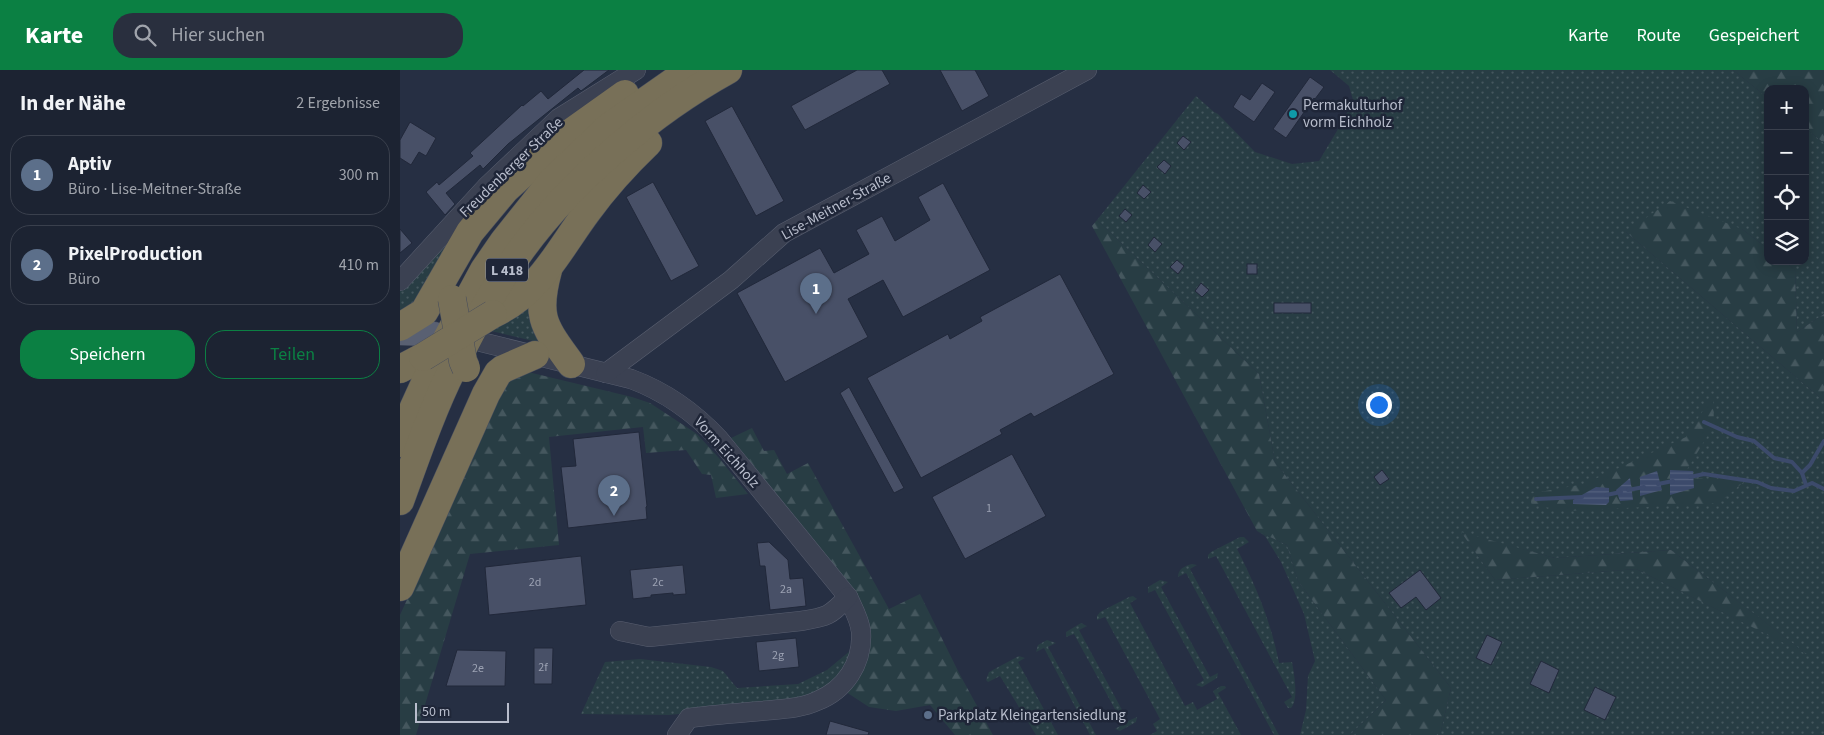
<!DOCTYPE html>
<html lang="de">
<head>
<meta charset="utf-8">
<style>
  :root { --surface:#1c2332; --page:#292f3e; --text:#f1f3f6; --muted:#a0a4ac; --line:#3a404d; --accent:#0b8043 }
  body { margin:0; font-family:"Source Sans 3",sans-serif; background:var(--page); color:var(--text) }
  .controls { position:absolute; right:15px; top:15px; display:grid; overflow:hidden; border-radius:10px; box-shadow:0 2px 12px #0003 }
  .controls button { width:45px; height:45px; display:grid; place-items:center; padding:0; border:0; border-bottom:1px solid var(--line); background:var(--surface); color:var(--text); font:25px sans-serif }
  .scale { position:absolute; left:15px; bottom:12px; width:94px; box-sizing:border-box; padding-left:5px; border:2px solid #b8bdcc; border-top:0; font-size:14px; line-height:18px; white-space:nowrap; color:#b8bdcc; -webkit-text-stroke:4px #1f2638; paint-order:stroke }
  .you { position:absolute; left:978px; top:334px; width:18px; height:18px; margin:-12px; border:4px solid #fff; border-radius:50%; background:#1a73e8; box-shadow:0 0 0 8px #1a73e833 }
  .badge { display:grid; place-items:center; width:32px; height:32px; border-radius:50%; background:var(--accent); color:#fff; font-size:16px; font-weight:700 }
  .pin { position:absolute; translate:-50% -41px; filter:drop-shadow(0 1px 2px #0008) }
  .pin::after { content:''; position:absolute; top:26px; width:18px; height:15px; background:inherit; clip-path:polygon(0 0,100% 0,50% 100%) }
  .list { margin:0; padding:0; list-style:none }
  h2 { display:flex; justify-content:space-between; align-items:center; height:65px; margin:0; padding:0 20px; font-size:21px }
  h2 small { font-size:16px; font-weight:400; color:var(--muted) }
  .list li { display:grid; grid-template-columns:32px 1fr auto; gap:15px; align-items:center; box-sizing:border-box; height:80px; margin:0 10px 10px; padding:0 10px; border:1px solid var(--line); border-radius:20px }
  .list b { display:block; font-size:19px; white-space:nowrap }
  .list p { margin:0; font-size:16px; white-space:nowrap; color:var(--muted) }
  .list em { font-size:16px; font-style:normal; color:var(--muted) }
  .actions { display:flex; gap:10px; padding:15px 20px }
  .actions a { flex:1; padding:11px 0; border:1px solid var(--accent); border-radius:20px; text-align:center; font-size:18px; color:var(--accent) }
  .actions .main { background:var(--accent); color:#fff }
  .icon { flex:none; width:28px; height:28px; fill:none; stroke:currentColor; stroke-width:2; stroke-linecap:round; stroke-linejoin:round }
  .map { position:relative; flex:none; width:1424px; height:665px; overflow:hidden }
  header { display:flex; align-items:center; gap:30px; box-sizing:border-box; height:70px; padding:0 25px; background:var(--accent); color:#fff }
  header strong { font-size:24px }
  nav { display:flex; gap:28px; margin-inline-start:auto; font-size:18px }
  .search { width:350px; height:45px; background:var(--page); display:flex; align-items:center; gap:12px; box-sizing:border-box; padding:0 18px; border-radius:20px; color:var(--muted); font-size:19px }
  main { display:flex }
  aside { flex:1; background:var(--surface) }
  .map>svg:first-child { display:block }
  .green { fill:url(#green-dots); fill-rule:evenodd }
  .forest { fill:url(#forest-firs) }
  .water { fill:url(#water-rules) }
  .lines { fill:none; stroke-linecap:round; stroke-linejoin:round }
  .stream { stroke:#3c4a6b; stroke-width:4 }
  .building { fill:#485067; stroke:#21283a }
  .minor-casing { stroke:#595f70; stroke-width:20 }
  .major-casing { stroke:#444a5c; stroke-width:25 }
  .highway-casing { stroke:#454c5d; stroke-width:29 }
  .minor { stroke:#3b4152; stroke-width:19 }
  .major { stroke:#596072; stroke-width:24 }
  .highway { stroke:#787058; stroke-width:28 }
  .highway-bridge-casing { stroke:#454c5d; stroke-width:29; stroke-linecap:butt }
  .highway-bridge { stroke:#787058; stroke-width:28 }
  .culture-dot { fill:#0f9aa8; stroke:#1f2638; stroke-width:2 }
  .service-dot { fill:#5c6f8a; stroke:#1f2638; stroke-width:2 }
  .labels { text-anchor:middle; stroke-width:5; stroke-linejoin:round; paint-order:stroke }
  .number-label { font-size:12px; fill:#9ca2b3 }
  .shield { fill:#1f2638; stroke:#8a90a0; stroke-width:1 }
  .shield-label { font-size:14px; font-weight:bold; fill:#b8bdcc }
  .poi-label { font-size:15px; fill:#b8bdcc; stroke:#1f2638; text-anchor:start }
  .street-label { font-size:15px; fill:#b8bdcc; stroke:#1f2638 }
</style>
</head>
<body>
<header>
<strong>Karte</strong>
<div class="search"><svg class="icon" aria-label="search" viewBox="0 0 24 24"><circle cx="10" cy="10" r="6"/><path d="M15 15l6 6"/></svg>Hier suchen</div>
<nav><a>Karte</a><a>Route</a><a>Gespeichert</a></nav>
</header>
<main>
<aside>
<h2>In der Nähe<small>2 Ergebnisse</small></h2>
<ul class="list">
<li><span class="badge" style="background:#5c6f8a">1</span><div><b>Aptiv</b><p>Büro · Lise-Meitner-Straße</p></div><em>300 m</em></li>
<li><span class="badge" style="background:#5c6f8a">2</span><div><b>PixelProduction</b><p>Büro</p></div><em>410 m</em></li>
</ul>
<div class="actions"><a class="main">Speichern</a><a>Teilen</a></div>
</aside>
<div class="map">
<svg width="1424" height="665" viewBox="0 0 1424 665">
  <defs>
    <pattern id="green-dots" width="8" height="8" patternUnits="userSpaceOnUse" patternTransform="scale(1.25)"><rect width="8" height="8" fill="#283d44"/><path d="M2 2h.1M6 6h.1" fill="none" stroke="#45575e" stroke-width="1.8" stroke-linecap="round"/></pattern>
    <pattern id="forest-firs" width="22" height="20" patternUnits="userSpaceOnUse" patternTransform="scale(1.25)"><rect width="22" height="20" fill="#283d44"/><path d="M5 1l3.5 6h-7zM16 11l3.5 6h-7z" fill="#45575e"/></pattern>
    <pattern id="water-rules" width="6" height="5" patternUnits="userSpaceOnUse" patternTransform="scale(1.25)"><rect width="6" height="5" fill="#3c4a6b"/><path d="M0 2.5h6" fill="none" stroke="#56627f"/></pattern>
  </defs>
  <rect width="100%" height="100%" fill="#262f43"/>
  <g class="green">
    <path d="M930,0H1333L1368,28V179L1342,159L1226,162L1424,331V665H1040L1051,618L875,392L859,304L697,150L796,26L814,42L818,44L855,82L892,94L919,91L944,49L953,30L949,16ZM1062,463L1155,488L1271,480L1405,583L1236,499L1095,510Z"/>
    <path d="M1405,58L1424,73V244L1397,262L1395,200L1384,191H1405Z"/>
    <path d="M75,137L31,219L0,247V220Z"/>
    <path d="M126,231L150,275L87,260Z"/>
    <path d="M857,461L887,475L898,511L986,630L950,665H900L906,640L908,606L915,591L904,544L881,492L865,466Z"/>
    <path d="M840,467H844L849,472L837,479C856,516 871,552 879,593L892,592C894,603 899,630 891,638H888L884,632L892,627L816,486L808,489V485L811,482Z"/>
    <path d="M792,494L797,495L790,499L879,665H874L786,503L778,507C778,499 784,496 792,494Z"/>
    <path d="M760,510L768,512L761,517L810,607L818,603L817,608L802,617L796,615L804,610L755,520L748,523V517Z"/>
    <path d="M733,526L737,529L730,533L785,636L793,632L797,640L817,629L813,621L821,616H825L826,618L818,623L841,665H750L757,661L753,654L760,649L705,547L697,550V546L700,542L729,527Z"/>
    <path d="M681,553L687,556L679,560L728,651L737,647L736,652L720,661L715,659L723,654L674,564L666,567V562Z"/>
    <path d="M647,570L656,573L648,577L696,665H690L644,578L636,582L638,575Z"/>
    <path d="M451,580L448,598L420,625L368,635L269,645L181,644L205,592L240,589L311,597L323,601L337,618L398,614L427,600Z"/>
    <path d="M619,586L625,588L618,592L658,665H636L600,606L588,612L586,610L589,602Z"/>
  </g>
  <g class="forest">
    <path d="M1333,0H1424V73L1405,58V19H1368V28Z"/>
    <path d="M1270,131L1342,159L1368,179V191H1384L1395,200L1397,262L1424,244V331L1226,162Z"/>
    <path d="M697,150L859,304L875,392L1051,618L1040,665H950L986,630L898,511L887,475L857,461L692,156Z"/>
    <path d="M128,302L232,327L250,333L297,364L319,388L348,424L316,428L311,405L302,404L286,380L246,383L243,357L149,367L159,475L70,484L16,665H0V545L107,310Z"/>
    <path d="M1313,325L1314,355L1282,408L1346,410L1319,433L1169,441L1132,435L1129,424L1184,414L1286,367Z"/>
    <path d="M352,358L364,381L374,380L387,404L408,393L489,539L520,524L559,603L593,665H555L530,635L496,641L469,637L446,622L463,597L452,517L331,368Z"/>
    <path d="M1061,462L1155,488L1271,480L1408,585L1236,499L1095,510Z"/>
  </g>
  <g class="water">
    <path d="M1270,400L1293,401L1294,418L1270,425Z"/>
    <path d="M1257,401L1262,420L1240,426V407Z"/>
    <path d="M1230,408L1233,430L1220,431L1216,420Z"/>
    <path d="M1196,417L1209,418V432L1206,435L1173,434V430Z"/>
  </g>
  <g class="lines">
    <g class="stream">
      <path d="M1304,352L1337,367L1354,371L1374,388L1392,392L1402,403L1406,415"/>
      <path d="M1402,403L1410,395L1424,371"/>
      <path d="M1290,407L1304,404L1357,412L1371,418L1394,421L1412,413L1424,419"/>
      <path d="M1258,414L1273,411"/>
      <path d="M1228,420L1244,417"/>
      <path d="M1206,425L1221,422"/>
      <path d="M1136,429L1182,427"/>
    </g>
  </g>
  <g class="building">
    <path d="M184,0H209L181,21L178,18L108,74L83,99L80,95L46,123L55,134L45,145L26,122L37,112L39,115L73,86L70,83L122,35L123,36L141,21L148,29Z"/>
    <path d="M457,0H482L490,14L405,60L391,36Z"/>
    <path d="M540,0H575L589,26L562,41Z"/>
    <path d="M910,7L924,17L915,29L914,28L886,68L873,59Z"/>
    <path d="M862,13L875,22L854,52L833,37L841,24L850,30Z"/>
    <path d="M332,36L384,131L356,146L305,51Z"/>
    <path d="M10,52L36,68L26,86L19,82L11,95L0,88V70Z"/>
    <path d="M783,66L791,72L784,80L777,73Z"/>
    <path d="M764,90L771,96L765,104L757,97Z"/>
    <path d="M253,112L299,196L271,211L226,127Z"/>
    <path d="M543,113L590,200L503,247L483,210L448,229L468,267L385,312L337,223L420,178L434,203L469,184L456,160L482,146L495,171L530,150L518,127Z"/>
    <path d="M743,115L751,122L744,129L737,123Z"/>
    <path d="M725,139L732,145L726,152L719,146Z"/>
    <path d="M0,159L12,173L0,183Z"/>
    <path d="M754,167L762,174L755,182L748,175Z"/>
    <path d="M777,190L784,196L778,204L770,197Z"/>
    <rect x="847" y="194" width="10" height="10"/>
    <path d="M660,204L714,304L634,347L631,343L600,360L602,364L521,408L467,308L548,264L550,269L582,251L580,247Z"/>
    <path d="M801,213L809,220L802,227L795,221Z"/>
    <rect x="874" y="233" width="37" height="10"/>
    <path d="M449,317L504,418L494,423L440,323Z"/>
    <path d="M239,362L247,436L246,437L247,449L168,458L161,397L176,396L173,369Z"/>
    <path d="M612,384L646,446L565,489L532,427Z"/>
    <path d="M982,400L989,409L980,415L974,407Z"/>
    <path d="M369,472L388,490L390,509L403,508L406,536L370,540L365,496H360L357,473Z"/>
    <path d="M181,486L186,535L89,545L85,497Z"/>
    <path d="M283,495L286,524L273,525V523L251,525V527L233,529L230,500Z"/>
    <path d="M1020,500L1041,528L1026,540L1016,527L1001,538L989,523Z"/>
    <path d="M1087,565L1102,572L1091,595L1076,588Z"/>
    <path d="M396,568L399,597L359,601L356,572Z"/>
    <path d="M134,578H153L152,614H134Z"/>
    <path d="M57,580L106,581L105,616H46Z"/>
    <path d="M1141,591L1159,600L1149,623L1130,614Z"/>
    <path d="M1195,617L1216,627L1205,650L1184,640Z"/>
    <path d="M430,651L469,662L468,665H426Z"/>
  </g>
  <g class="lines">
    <g class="minor-casing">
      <g id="minor">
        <path d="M0,211L87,116L159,48L236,0"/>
        <path d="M81,272L231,309C266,322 294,342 319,369L448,527C453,538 460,550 461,562C463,593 445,620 417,631C400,639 380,639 361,641C337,643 313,645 289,648L277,665"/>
        <path d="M206,303L331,210L384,163L687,0"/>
        <path d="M220,561L249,567L401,551C427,547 430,546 448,527"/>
      </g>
    </g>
    <g class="major-casing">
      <path id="major" d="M0,263L34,264"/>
    </g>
    <g class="highway-casing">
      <g id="highway">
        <path d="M148,200C135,248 144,256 171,294"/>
        <path d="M93,244C140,222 158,181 187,142C205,117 226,94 248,73"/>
        <path d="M0,257L24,242L70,162L105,120L159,71L225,24"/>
        <path d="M0,299L23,287"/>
        <path d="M0,373L14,337L35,291L84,200L104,171L152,111L210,56L290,0"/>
        <path d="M0,431C16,387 32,340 53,298C73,257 94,217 121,180C172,110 252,42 328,0"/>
        <path d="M0,517L86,324L98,303L103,299L135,285"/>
      </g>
    </g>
    <use href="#minor" class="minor"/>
    <use href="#major" class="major"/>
    <use href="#highway" class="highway"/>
    <g class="highway-bridge-casing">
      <g id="highway-bridge">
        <path d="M52,229L63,291L66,298"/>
        <path d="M23,287L93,244"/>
      </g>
    </g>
    <use href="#highway-bridge" class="highway-bridge"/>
  </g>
  <circle class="culture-dot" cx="893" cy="44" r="5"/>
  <circle class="service-dot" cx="528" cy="645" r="5"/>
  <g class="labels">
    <g class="number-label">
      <text x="589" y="442">1</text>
      <text x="135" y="516">2d</text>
      <text x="258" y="516">2c</text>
      <text x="386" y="523">2a</text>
      <text x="378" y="589">2g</text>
      <text x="143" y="601">2f</text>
      <text x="78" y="602">2e</text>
    </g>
    <rect class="shield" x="86" y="188.5" width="42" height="23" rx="4"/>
    <g class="shield-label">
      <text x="107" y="205">L 418</text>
    </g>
    <g class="poi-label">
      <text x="903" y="40">Permakulturhof<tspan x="903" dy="17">vorm Eichholz</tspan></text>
      <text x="538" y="650">Parkplatz Kleingartensiedlung</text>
    </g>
    <g class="street-label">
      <text transform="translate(111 97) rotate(-44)" y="5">Freudenberger Straße</text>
      <text transform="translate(436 136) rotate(-29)" y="5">Lise-Meitner-Straße</text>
      <text transform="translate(327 382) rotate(48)" y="5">Vorm Eichholz</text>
    </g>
  </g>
</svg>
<div class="controls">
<button>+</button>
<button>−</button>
<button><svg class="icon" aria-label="locate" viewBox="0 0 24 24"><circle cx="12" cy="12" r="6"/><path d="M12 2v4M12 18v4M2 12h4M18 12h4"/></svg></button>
<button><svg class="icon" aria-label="layers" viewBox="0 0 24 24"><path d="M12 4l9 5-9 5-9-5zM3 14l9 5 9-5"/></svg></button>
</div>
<div class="scale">50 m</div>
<div class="you"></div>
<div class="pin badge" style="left:416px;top:244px;background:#5c6f8a">1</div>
<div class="pin badge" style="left:214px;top:446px;background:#5c6f8a">2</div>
</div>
</main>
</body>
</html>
